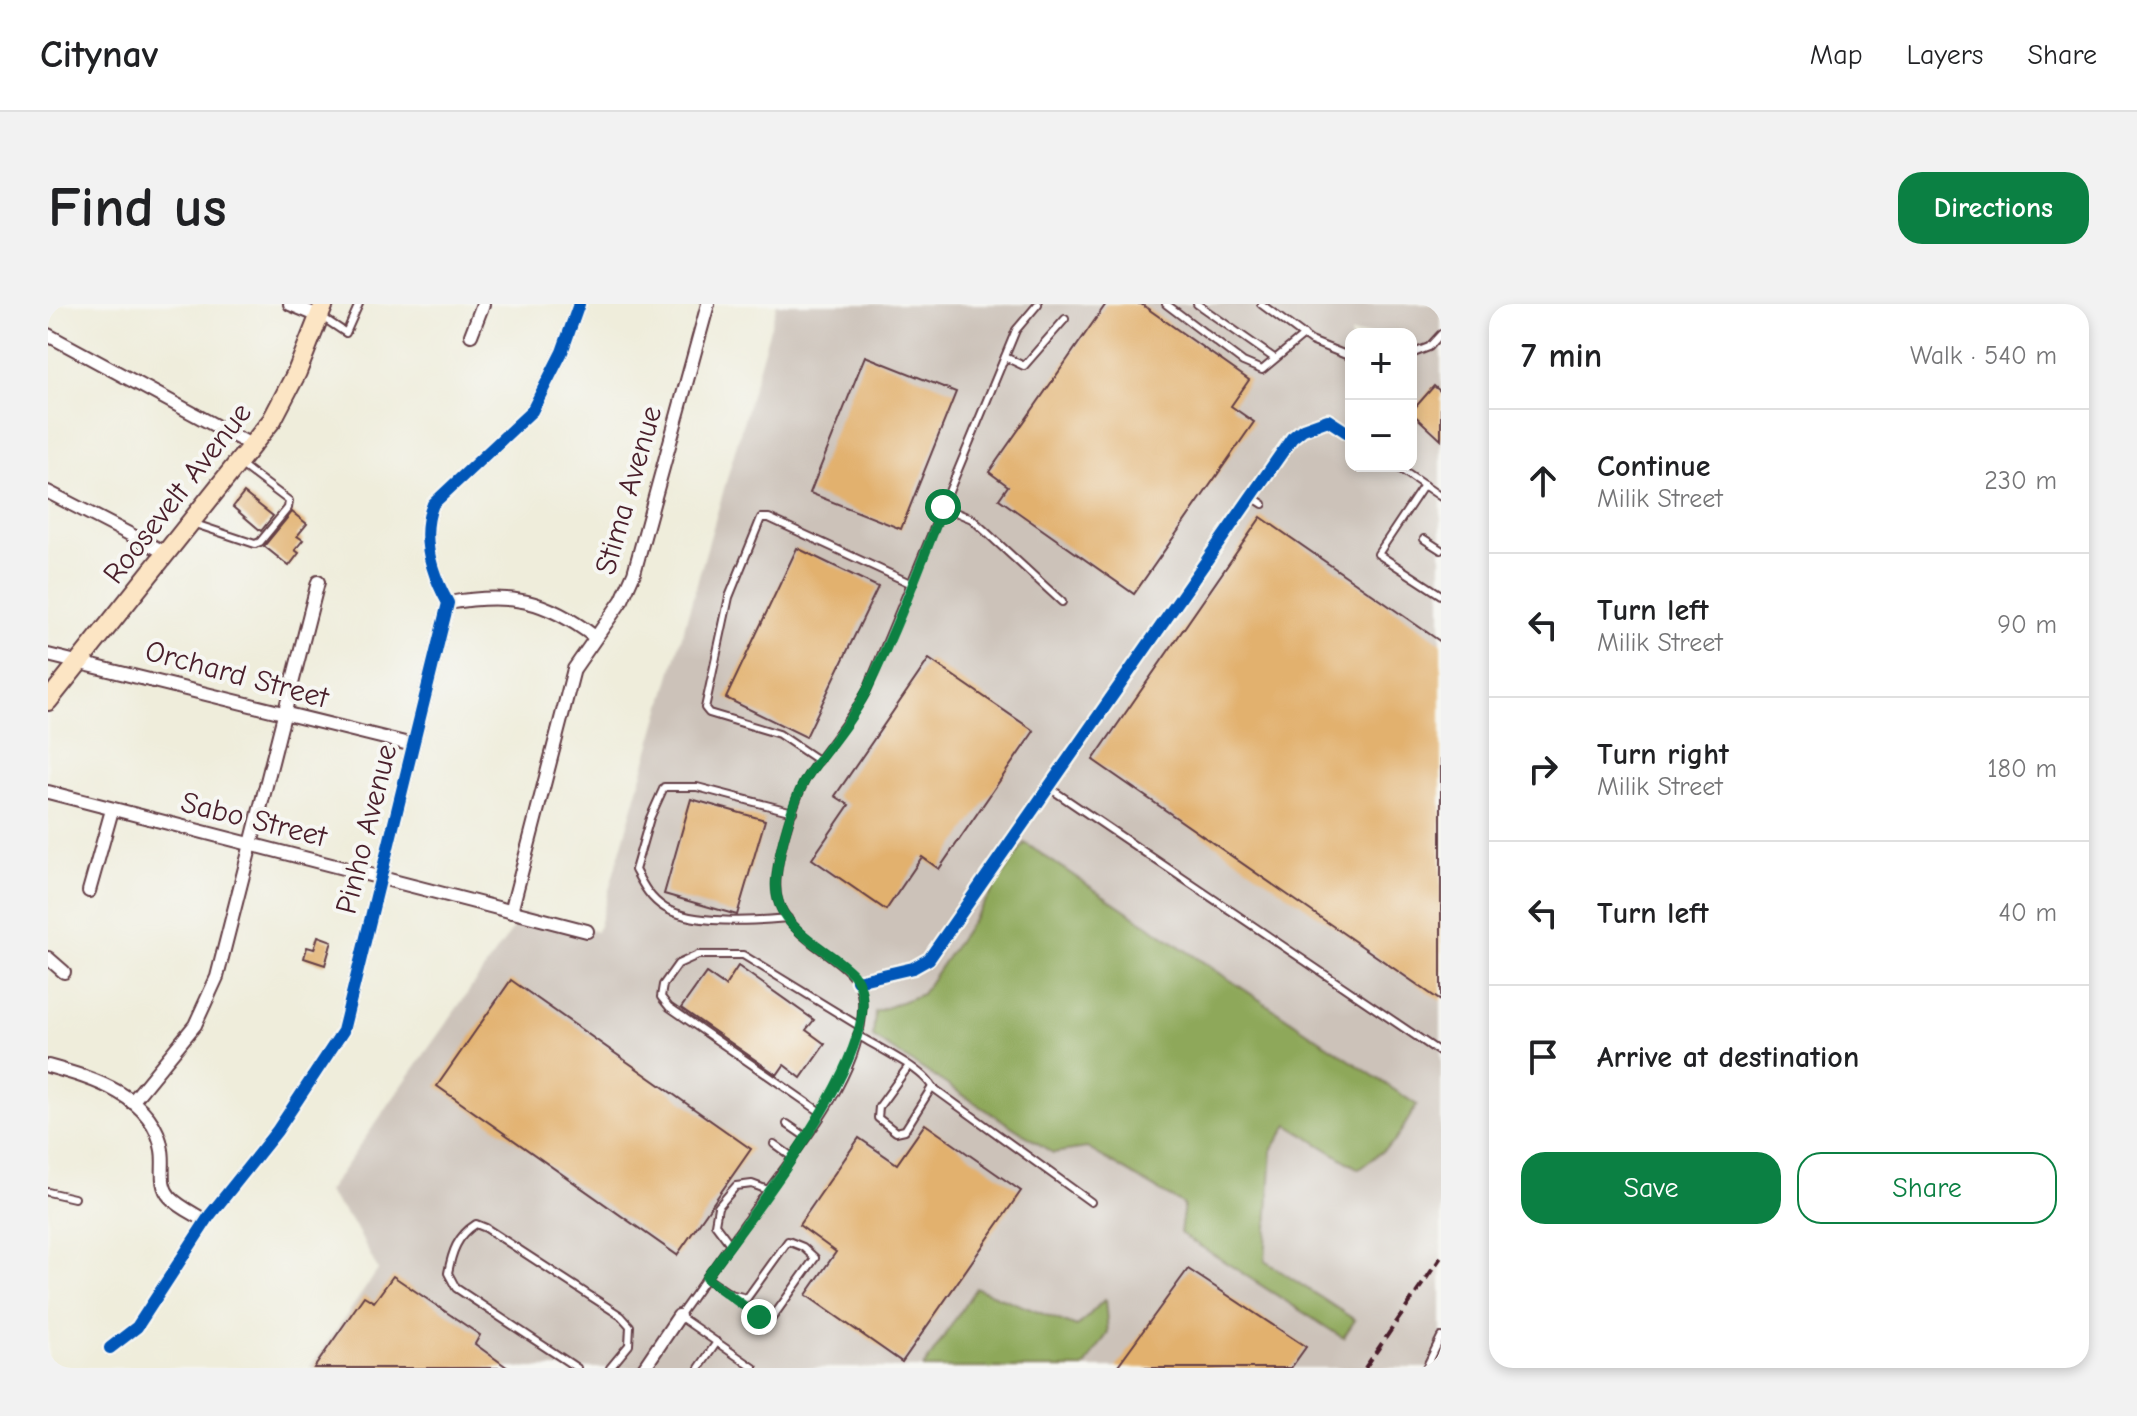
<!DOCTYPE html>
<html lang="en">
<head>
<meta charset="utf-8">
<style>
  :root { --surface:#fff; --page:#f2f2f2; --text:#202124; --muted:#757577; --line:#e0e0e0; --accent:#0b8043 }
  body { margin:0; font-family:"Comic Neue",sans-serif; background:var(--page); color:var(--text) }
  .controls { position:absolute; right:24px; top:24px; display:grid; overflow:hidden; border-radius:16px; box-shadow:0 4px 12px #0003 }
  .controls button { width:72px; height:72px; display:grid; place-items:center; padding:0; border:0; border-bottom:2px solid var(--line); background:var(--surface); color:var(--text); font:40px sans-serif }
  .stop { position:absolute; width:24px; height:24px; margin:-18px; border:6px solid #0b8043; border-radius:50%; background:#fff }
  .stop.end { background:#0b8043; border-color:#fff; box-shadow:0 2px 8px #0008 }
  .list { margin:0; padding:0; list-style:none }
  h2 { display:flex; justify-content:space-between; align-items:center; height:104px; margin:0; padding:0 32px; font-size:34px }
  h2 small { font-size:26px; font-weight:400; color:var(--muted) }
  .list li { display:grid; grid-template-columns:52px 1fr auto; gap:24px; align-items:center; box-sizing:border-box; height:144px; padding:0 32px; border-top:2px solid var(--line) }
  .list b { display:block; font-size:30px; white-space:nowrap }
  .list p { margin:0; font-size:26px; white-space:nowrap; color:var(--muted) }
  .list em { font-size:26px; font-style:normal; color:var(--muted) }
  .actions { display:flex; gap:16px; padding:24px 32px }
  .actions a { flex:1; padding:18px 0; border:2px solid var(--accent); border-radius:24px; text-align:center; font-size:28px; color:var(--accent) }
  .actions .main { background:var(--accent); color:#fff }
  .icon { flex:none; width:44px; height:44px; fill:none; stroke:currentColor; stroke-width:2; stroke-linecap:round; stroke-linejoin:round }
  .map { position:relative; flex:none; width:1393px; height:1064px; overflow:hidden; border-radius:24px }
  header { display:flex; align-items:center; gap:48px; box-sizing:border-box; height:112px; padding:0 40px; background:var(--surface); border-bottom:2px solid var(--line) }
  header strong { font-size:38px }
  nav { display:flex; gap:44px; margin-inline-start:auto; font-size:28px }
  .intro { display:flex; align-items:center; justify-content:space-between; box-sizing:border-box; height:192px; padding:0 48px }
  h1 { margin:0; font-size:56px }
  .button { padding:20px 36px; border-radius:24px; background:var(--accent); color:#fff; font-size:28px; font-weight:700 }
  main { display:flex; gap:48px; padding:0 48px }
  aside { flex:1; background:var(--surface); border-radius:24px; box-shadow:0 4px 12px #0003 }
  .map>svg:first-child { display:block }
  .industrial { fill:#ccc2b9; fill-rule:evenodd }
  .forest { fill:#8ea85a; stroke:#6c6442; stroke-width:2 }
  .building { fill:#e2b16e }
  .lines { fill:none; stroke-linecap:round; stroke-linejoin:round }
  .service-casing { stroke:#633e45; stroke-width:10 }
  .minor-casing { stroke:#633e45; stroke-width:16 }
  .secondary-casing { stroke:#633e45; stroke-width:22 }
  .service { stroke:#fff; stroke-width:6 }
  .minor { stroke:#fff; stroke-width:12 }
  .secondary { stroke:#fce5c4; stroke-width:18 }
  .rail { stroke:#4a1f2b; stroke-width:4; stroke-dasharray:12 6; stroke-linecap:butt }
  .cycleway-casing { stroke:#f6f6f2; stroke-width:17 }
  .cycleway { stroke:#0057b8; stroke-width:12 }
  .route { stroke:#0b8043; stroke-width:10 }
  .labels { text-anchor:middle; stroke-width:8; stroke-linejoin:round; paint-order:stroke }
  .street-label { font-size:30px; fill:#4a1f2b; stroke:#f6f6f2 }
</style>
</head>
<body>
<header>
<strong>Citynav</strong>
<nav><a>Map</a><a>Layers</a><a>Share</a></nav>
</header>
<div class="intro"><h1>Find us</h1><a class="button">Directions</a></div>
<main>
<div class="map">
<svg width="1393" height="1064" viewBox="0 0 1393 1064">
  <rect width="100%" height="100%" fill="#f6f6f2"/>
  <filter id="ink" filterUnits="userSpaceOnUse"><feTurbulence type="fractalNoise" baseFrequency=".0125" numOctaves="2"/><feDisplacementMap in="SourceGraphic" scale="16" xChannelSelector="R" yChannelSelector="G"/><feConvolveMatrix kernelMatrix="1 2 1 2 8 2 1 2 1" color-interpolation-filters="sRGB"/></filter>
  <filter id="wash" filterUnits="userSpaceOnUse"><feTurbulence type="fractalNoise" baseFrequency=".006" numOctaves="4" result="noise"/><feDisplacementMap in="SourceGraphic" scale="32" xChannelSelector="R" yChannelSelector="G"/><feGaussianBlur stdDeviation="1.8" result="paint"/><feColorMatrix in="noise" values="0 0 0 0 0 0 0 0 0 0 0 0 0 0 0 0 0 1.4 0 .05"/><feComposite in="paint" operator="in"/></filter>
  <g filter="url(#wash)">
    <rect width="100%" height="100%" fill="#efeddb"/>
    <path class="industrial" d="M729,0H1393V1064H262L330,966L307,922L279,888L476,609L549,628ZM1303,30H1363V162H1303Z"/>
    <g class="forest">
      <path d="M977,539L1369,801L1347,837L1311,865L1240,821L1224,845L1217,957L1307,1016L1295,1034L1132,929L1136,901L1039,844L1005,849L825,733L827,708L874,690Z"/>
      <path d="M928,984L1029,1023L1057,995L1060,1029L1036,1064H875Z"/>
    </g>
    <g id="blocks">
      <g class="building">
        <path d="M1058,0H1093L1201,76L1183,102L1206,118L1086,290L951,195L960,182L941,168Z"/>
        <path d="M817,52L908,88L853,225L762,189Z"/>
        <path d="M1386,82L1393,88V136L1363,108Z"/>
        <path d="M196,189L225,212L213,227L185,203Z"/>
        <path d="M244,208L259,220L249,232L255,236L247,246L251,249L241,262L216,242Z"/>
        <path d="M1213,213L1393,338V697L1045,456Z"/>
        <path d="M749,244L830,283L758,433L678,394Z"/>
        <path d="M881,355L986,427L891,565L874,553L838,606L764,555L801,501L787,492Z"/>
        <path d="M643,495L717,516L689,611L616,590Z"/>
        <path d="M270,632L284,637L277,661L256,654L259,643L266,645Z"/>
        <path d="M690,662L766,716L758,726L777,740L753,774L736,761L729,771L633,704L658,669L677,682Z"/>
        <path d="M463,676L703,845L629,951L389,782Z"/>
        <path d="M877,820L973,887L854,1058L758,991L788,948L751,921L811,834L849,860Z"/>
        <path d="M1140,965L1258,1043L1243,1064H1068Z"/>
        <path d="M345,972L432,1031L427,1040L460,1064H266L316,992L326,998Z"/>
      </g>
    </g>
  </g>
  <g filter="url(#ink)">
    <use href="#blocks" fill-opacity="0" stroke="#633e45" stroke-width="2"/>
    <g class="lines">
      <g class="service-casing">
        <g id="service">
          <path d="M1118,0L1195,58L1214,66L1256,31"/>
          <path d="M1149,0L1226,54"/>
          <path d="M1213,0L1263,37L1303,53"/>
          <path d="M274,13L298,29L311,0"/>
          <path d="M1363,50L1381,43L1393,30"/>
          <path d="M957,53L976,62L1017,15"/>
          <path d="M1348,162L1393,193"/>
          <path d="M1376,181L1330,250L1393,291"/>
          <path d="M1204,193L1215,200"/>
          <path d="M895,203L924,215L1014,298"/>
          <path d="M147,220L207,240L212,238L240,204L241,197L192,160"/>
          <path d="M1376,235L1393,246"/>
          <path d="M771,457L731,430L661,409L657,404L681,293L713,214H721L864,280"/>
          <path d="M1000,483L1393,749"/>
          <path d="M740,614C709,617 645,621 617,604C602,595 595,581 587,566L602,514L616,483H649L745,508"/>
          <path d="M809,731C828,742 875,765 884,783L857,826L848,828L830,814L831,803L860,763"/>
          <path d="M884,783L1043,898"/>
          <path d="M774,809L621,703L613,693L615,681L630,660L650,651H695L811,722"/>
          <path d="M739,820L758,833"/>
          <path d="M726,840L744,853"/>
          <path d="M0,888L26,894"/>
          <path d="M682,940L667,920L670,903L688,882L704,880L720,886"/>
          <path d="M658,974L682,990L699,994L740,937L755,943L767,954L722,1017L682,990"/>
          <path d="M529,1064L408,984L400,969C404,948 409,932 428,920L438,924L573,1012L582,1022L581,1041L562,1064"/>
          <path d="M651,1064L669,1038"/>
          <path d="M706,1064L631,1012C659,973 687,933 715,893C753,840 819,765 814,695C812,668 783,654 763,638C751,629 734,612 730,596C722,569 746,491 762,468C781,441 801,417 818,388L968,26L990,0"/>
          <path d="M1378,1064L1393,1033"/>
        </g>
      </g>
      <g class="minor-casing">
        <g id="minor">
          <path d="M242,0L271,12"/>
          <path d="M0,31L205,142"/>
          <path d="M423,31L435,0"/>
          <path d="M0,188L118,249"/>
          <path d="M400,299C461,288 497,295 547,333"/>
          <path d="M0,351L365,441"/>
          <path d="M0,488L539,627"/>
          <path d="M41,587L64,506"/>
          <path d="M463,608L526,365L574,296L586,269L660,0"/>
          <path d="M0,654L16,668"/>
          <path d="M809,677L865,664L881,655L1244,134L1255,125L1280,116L1303,131"/>
          <path d="M0,762C44,774 106,792 114,846C117,862 110,880 122,893C131,903 147,910 158,917"/>
          <path d="M84,798L147,721L169,673L270,278"/>
          <path d="M62,1044L89,1023L162,911L229,827L295,727L400,299C383,268 372,232 385,200L484,107L514,48L531,0"/>
          <path d="M596,1064L631,1012"/>
        </g>
      </g>
      <g class="secondary-casing">
        <path id="secondary" d="M0,397L224,116L249,68L276,0"/>
      </g>
      <use href="#service" class="service"/>
      <use href="#minor" class="minor"/>
      <use href="#secondary" class="secondary"/>
      <path class="rail" d="M1317,1064L1393,953"/>
      <g class="cycleway-casing">
        <g id="cycleway">
          <path d="M809,677L865,664L881,655L1244,134L1255,125L1280,116L1303,131"/>
          <path d="M62,1044L89,1023L162,911L229,827L295,727L400,299C383,268 372,232 385,200L484,107L514,48L531,0"/>
        </g>
      </g>
      <use href="#cycleway" class="cycleway"/>
    </g>
  </g>
  <g class="lines" filter="url(#ink)">
    <path class="route" d="M711,1013L658,974C692,925 856,726 805,670C777,641 724,625 728,576C731,547 745,491 763,467C782,441 803,417 818,388C847,328 871,265 895,203"/>
  </g>
  <g class="labels">
    <g class="street-label">
      <text transform="translate(580 186) rotate(-74)" y="10">Stima Avenue</text>
      <text transform="translate(129 189) rotate(-52)" y="10">Roosevelt Avenue</text>
      <text transform="translate(189 370) rotate(15)" y="10">Orchard Street</text>
      <text transform="translate(206 515) rotate(14)" y="10">Sabo Street</text>
      <text transform="translate(318 525) rotate(-76)" y="10">Pinho Avenue</text>
    </g>
  </g>
</svg>
<div class="controls">
<button>+</button>
<button>−</button>
</div>
<div class="stop" style="left:895px;top:203px"></div>
<div class="stop end" style="left:711px;top:1013px"></div>
</div>
<aside>
<h2>7 min<small>Walk · 540 m</small></h2>
<ul class="list">
<li><svg class="icon" aria-label="ahead" viewBox="0 0 24 24"><path d="M12 20V5M6 11l6-6 6 6"/></svg><div><b>Continue</b><p>Milik Street</p></div><em>230 m</em></li>
<li><svg class="icon" aria-label="left" viewBox="0 0 24 24"><path d="M17 20v-9H6M10 6l-5 5 5 5"/></svg><div><b>Turn left</b><p>Milik Street</p></div><em>90 m</em></li>
<li><svg class="icon" aria-label="right" viewBox="0 0 24 24"><path d="M7 20v-9h11M14 6l5 5-5 5"/></svg><div><b>Turn right</b><p>Milik Street</p></div><em>180 m</em></li>
<li><svg class="icon" aria-label="left" viewBox="0 0 24 24"><path d="M17 20v-9H6M10 6l-5 5 5 5"/></svg><div><b>Turn left</b></div><em>40 m</em></li>
<li><svg class="icon" aria-label="arrive" viewBox="0 0 24 24"><path d="M6 21V4h12l-3 4 3 4H6"/></svg><div><b>Arrive at destination</b></div></li>
</ul>
<div class="actions"><a class="main">Save</a><a>Share</a></div>
</aside>
</main>
</body>
</html>
